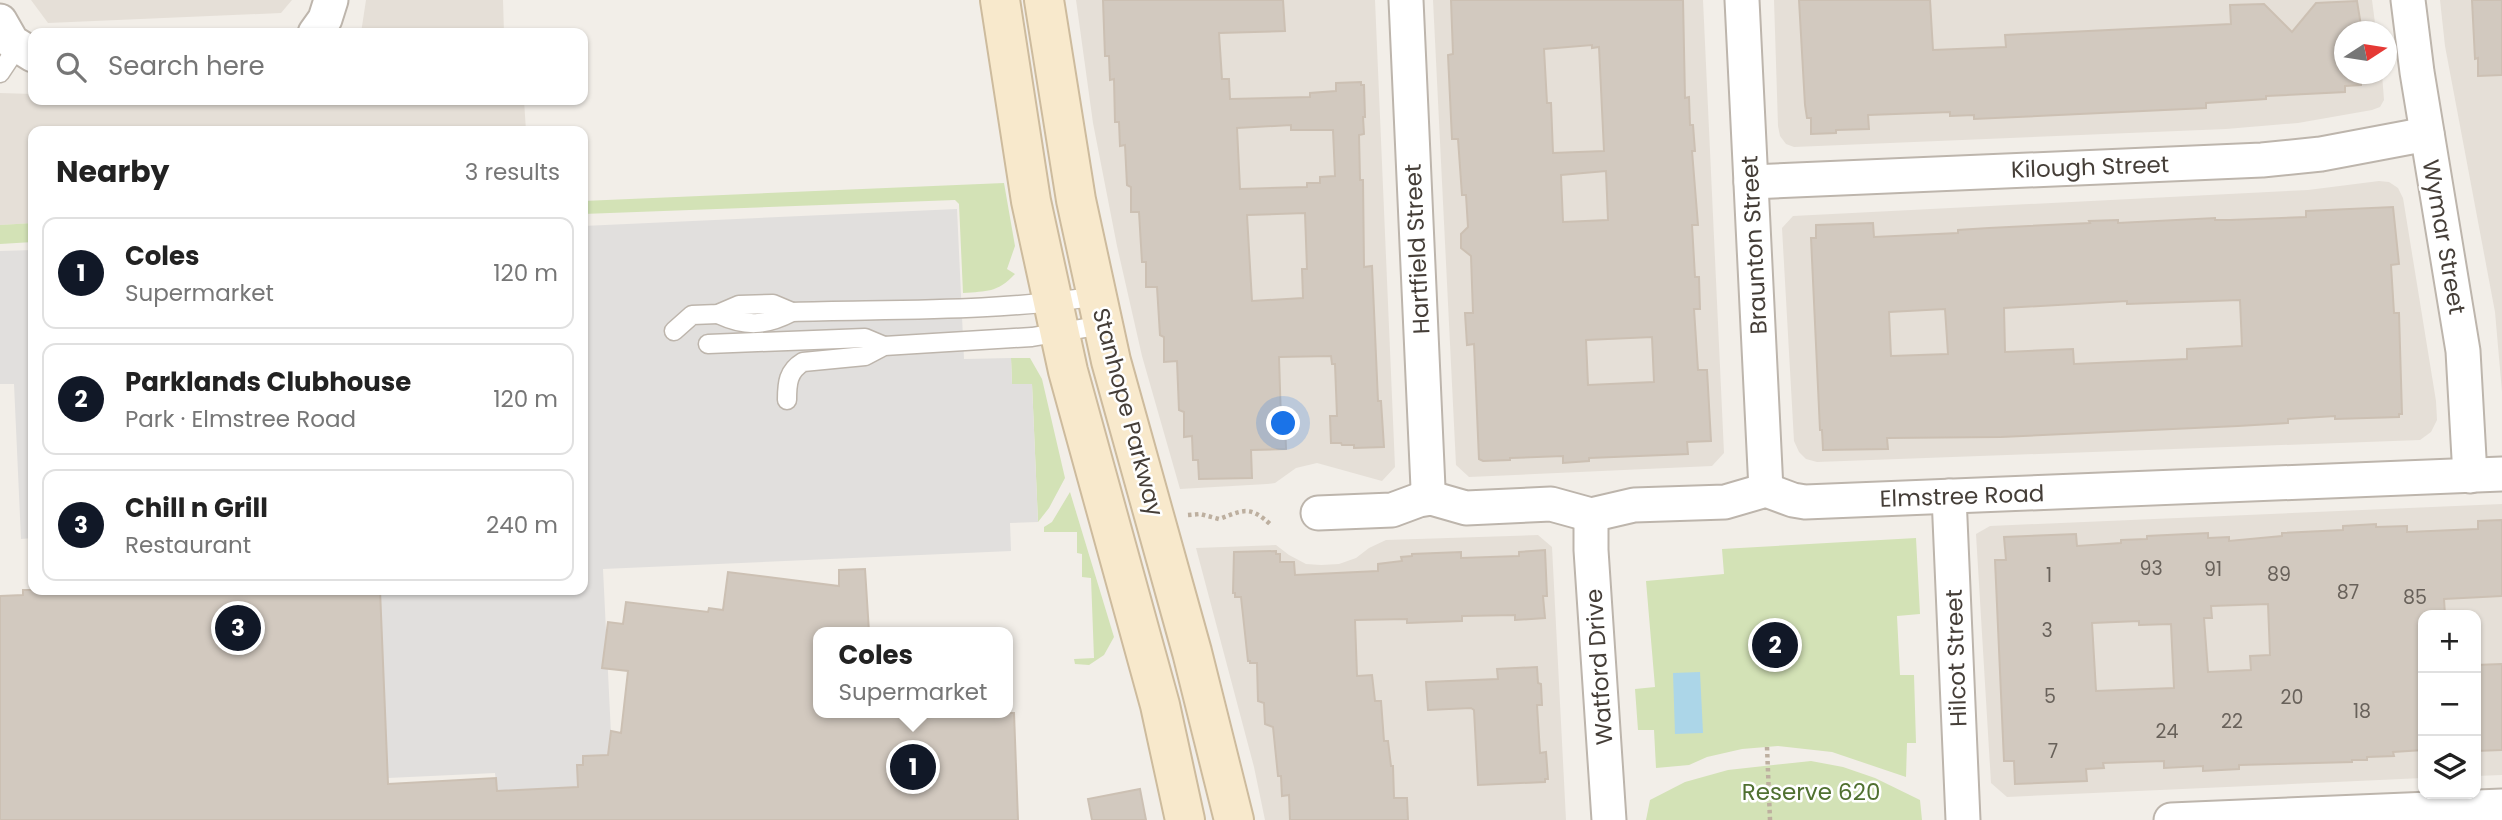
<!DOCTYPE html>
<html lang="en">
<head>
<meta charset="utf-8">
<style>
  :root { --surface:#fff; --page:#f2f2f2; --text:#222; --muted:#767676; --line:#e0e0e0; --accent:#111827 }
  body { margin:0; font-family:Poppins,sans-serif; background:var(--page); color:var(--text) }
  .controls { position:absolute; right:21px; bottom:21px; display:grid; overflow:hidden; border-radius:14px; box-shadow:0 2px 5px #0004 }
  .controls button { width:63px; height:63px; display:grid; place-items:center; padding:0; border:0; border-bottom:2px solid var(--line); background:var(--surface); color:var(--text); font:35px sans-serif }
  .compass { position:absolute; left:2334px; top:21px; width:63px; height:63px; border-radius:50%; background:var(--surface); box-shadow:0 2px 5px #0004; rotate:78deg }
  .you { position:absolute; left:1284px; top:424px; width:24px; height:24px; margin:-18px; border:5px solid #fff; border-radius:50%; background:#1a73e8; box-shadow:0 0 0 10px #1a73e833 }
  .badge { display:grid; place-items:center; width:46px; height:46px; border-radius:50%; background:var(--accent); color:#fff; font-size:23px; font-weight:700 }
  .pin { position:absolute; translate:-50% -50%; border:4px solid #fff; box-shadow:0 2px 7px #0006 }
  .popup { position:absolute; left:813px; top:627px; width:200px; height:91px; box-sizing:border-box; display:grid; place-content:center; border-radius:14px; background:var(--surface); filter:drop-shadow(0 2px 5px #0005); font-size:23px; white-space:nowrap; color:var(--muted) }
  .popup b { font-size:26px; color:var(--text) }
  .popup::after { content:''; position:absolute; left:50%; top:100%; margin-left:-14px; border:14px solid transparent; border-top-color:var(--surface) }
  .list { margin:0; padding:0; list-style:none }
  h2 { display:flex; justify-content:space-between; align-items:center; height:91px; margin:0; padding:0 28px; font-size:30px }
  h2 small { font-size:23px; font-weight:400; color:var(--muted) }
  .list li { display:grid; grid-template-columns:46px 1fr auto; gap:21px; align-items:center; box-sizing:border-box; height:112px; margin:0 14px 14px; padding:0 14px; border:2px solid var(--line); border-radius:14px }
  .list b { display:block; font-size:26px; white-space:nowrap }
  .list p { margin:0; font-size:23px; white-space:nowrap; color:var(--muted) }
  .list em { font-size:23px; font-style:normal; color:var(--muted) }
  .icon { flex:none; width:38px; height:38px; fill:none; stroke:currentColor; stroke-width:2; stroke-linecap:round; stroke-linejoin:round }
  .map { position:relative; flex:none; width:2502px; height:820px; overflow:hidden }
  .search { position:absolute; background:var(--surface); box-shadow:0 2px 5px #0004; left:28px; top:28px; width:560px; height:77px; display:flex; align-items:center; gap:18px; box-sizing:border-box; padding:0 24px; border-radius:14px; color:var(--muted); font-size:26px }
  .panel { position:absolute; background:var(--surface); box-shadow:0 2px 5px #0004; left:28px; top:126px; width:560px; height:469px; border-radius:14px }
  .map>svg:first-child { display:block }
  .residential { fill:#e5dfd7 }
  .green { fill:#d3e2b6 }
  .parking { fill:#e1dfdd }
  .water { fill:#acd6e8 }
  .building { fill:#d2c9bf; stroke:#ccc0b3; stroke-width:2; fill-rule:evenodd }
  .lines { fill:none; stroke-linecap:round; stroke-linejoin:round }
  .service-casing { stroke:#bdb5ac; stroke-width:21 }
  .minor-casing { stroke:#bdb5ac; stroke-width:37 }
  .secondary-casing { stroke:#cdbb9d; stroke-width:42 }
  .path { stroke:#bdaf9f; stroke-width:4.5; stroke-dasharray:3.5 3.5; stroke-linecap:butt }
  .service { stroke:#fff; stroke-width:18 }
  .minor { stroke:#fff; stroke-width:33 }
  .secondary { stroke:#f8e9cc; stroke-width:38 }
  .labels { text-anchor:middle; stroke-width:5; stroke-linejoin:round; paint-order:stroke }
  .number-label { font-size:19px; fill:#68615a }
  .street-label { font-size:23px; fill:#453e38; stroke:#fff }
  .park-label { font-size:23px; fill:#507031; stroke:#fff }
</style>
</head>
<body>
<div class="map">
<svg width="2502" height="820" viewBox="0 0 2502 820">
  <rect width="100%" height="100%" fill="#f2eee8"/>
  <g class="residential">
    <path d="M31,0H292L281,13L48,23Z"/>
    <path d="M366,0H503L504,33H361Z"/>
    <path d="M1076,0H1375L1395,467L1382,481L1317,463L1296,468L1275,483L1267,484L1180,489L1142,356L1117,246L1093,123Z"/>
    <path d="M1433,0H1703L1724,453L1712,466L1469,477L1456,465Z"/>
    <path d="M1774,0H2372L2376,31L2344,32V74H2382L2384,100L2380,107L2372,110L2298,123L2226,129L1794,147L1786,144L1780,136L1778,126Z"/>
    <path d="M2440,0H2502V392L2495,312L2445,46Z"/>
    <path d="M0,93L33,94V100H524L526,131H33V223L0,225Z"/>
    <path d="M2379,181L2389,182L2398,188L2403,198L2436,401L2437,420L2431,432L2420,440L1817,462L1806,459L1799,452L1794,441L1782,228L1793,216L2308,190Z"/>
    <path d="M2502,504V775L2476,776V615H2423V778L2007,797L1991,783L1976,534L1990,526Z"/>
    <path d="M1538,535L1552,547L1566,820H1265L1254,767L1196,548L1276,545L1289,555L1306,564L1321,565L1339,564L1356,558L1369,548L1386,540Z"/>
  </g>
  <g class="green">
    <path d="M1004,183L1015,246L1007,269L1015,274C997,293 987,291 963,293L959,204L955,200L583,214V201Z"/>
    <path d="M33,223V242L0,244V225Z"/>
    <path d="M1011,358H1030L1042,379L1065,478L1049,508L1038,522L1032,384L1012,385Z"/>
    <path d="M1070,492L1114,637L1104,655L1089,665L1075,664L1074,659L1094,658L1091,578L1082,577V554L1077,553V532H1044V527L1052,522Z"/>
    <path d="M1916,538L1920,614L1897,616L1900,675H1914L1916,743H1907L1906,777L1832,752L1778,746L1742,749L1707,757L1689,765L1656,768L1654,730H1638L1635,689L1655,687L1646,581L1724,574L1722,549Z"/>
    <path d="M1811,761L1843,767L1875,778L1920,800L1922,820H1646L1650,800L1685,782L1728,770Z"/>
  </g>
  <g class="parking">
    <path d="M957,209L964,359L1011,358L1012,384H1032L1038,522L1010,523L1011,551L603,569L612,755L588,787L497,791L495,773L388,778L380,590H583V226Z"/>
    <path d="M33,250V538L21,539L14,384H0V251Z"/>
  </g>
  <path class="water" d="M1700,672L1703,733L1675,734L1673,673Z"/>
  <g class="building">
    <path d="M1103,0H1283L1285,31L1219,33L1222,79H1229L1230,99L1310,97V93L1336,91V83L1361,82V85H1364L1365,117H1363L1364,134L1359,135L1360,180H1363L1364,267L1372,266L1378,401H1381L1384,447L1354,448V445H1342L1341,443H1331L1330,416H1337L1335,364H1332L1331,356L1279,357L1281,421H1285L1286,449L1251,450L1252,478L1199,479L1198,460H1193L1192,436L1184,437V412L1179,410L1177,361L1164,362V337L1160,335L1157,287H1146V262H1142L1139,212H1131V187L1127,185L1125,145L1120,146L1119,122H1115L1114,79L1110,80L1109,56H1105ZM1291,125V130H1333L1335,176L1320,177V183H1307V187L1240,189L1237,128ZM1305,213L1307,269H1302L1303,298L1252,301L1247,215Z"/>
    <path d="M1451,0H1683L1685,98L1689,97L1690,125H1693L1695,151H1692L1698,225H1692L1695,277H1699L1700,309H1694L1698,370H1707L1711,441L1687,442L1688,454L1589,458V461L1563,463V456L1510,458V460L1483,461L1479,459L1474,344L1467,345L1465,313H1473L1471,256L1461,248V234L1468,227L1466,195H1462L1458,139H1452L1448,55L1453,54ZM1592,45V48L1599,47L1604,151L1553,153L1551,103H1547L1544,49ZM1606,171L1608,220L1563,222L1561,175ZM1652,337L1654,382L1588,385L1586,340Z"/>
    <path d="M1799,0H1930L1933,50L2006,47L2005,35L2231,24L2230,5L2264,4L2292,32L2316,3L2357,1L2362,32H2344V74H2364V82L2361,83V85L2345,86V92L2266,96V99L2206,103V108L1974,119V115L1950,116V112L1868,115L1869,129L1836,130V133L1811,134V118H1807L1805,105Z"/>
    <path d="M2472,0H2502V75L2478,76V58L2475,59Z"/>
    <path d="M2393,207L2399,264L2391,265L2394,313H2399L2402,414H2399V417L2335,419V416L2288,419V423L2238,426L2001,437L1887,438L1888,449L1823,450L1822,430H1820L1811,238H1816V225L1873,223L1874,237L1958,233V230L1989,228L2090,223L2089,221L2118,220V223L2215,218V220H2230L2306,217V211ZM2240,300L2242,346L2187,349V359L2074,364L2073,349L2005,352L2004,308L2127,301V304ZM1945,309L1948,354L1891,356L1889,312Z"/>
    <path d="M2502,520V596L2444,599L2445,615H2423V750L2393,752L2394,756L2367,757V760H2352V762L2239,765V769L2203,771V766L2164,768V761L2103,763L2104,768L2086,769L2087,781L2015,784L2014,761H2004L1995,560H2006L2004,537L2076,534L2077,546L2121,543V540L2147,539V536L2208,533V538L2229,537V541L2282,536V533L2343,530V526L2376,524V527L2407,526V532L2478,529V521ZM2268,604L2270,655L2250,656L2251,670L2208,672L2204,618H2212L2211,606ZM2139,621V625L2171,624L2174,688L2096,691L2092,623Z"/>
    <path d="M1545,550L1547,596H1543L1545,618L1515,620V615L1462,616V621L1407,623V619L1355,620L1357,676L1372,675L1375,701H1381L1384,741H1388L1391,766H1393L1394,798H1407L1408,820H1290L1289,795L1282,796L1281,776H1278L1273,727L1265,724L1264,703L1258,701L1257,663H1250V661H1248L1241,597H1235V593H1233L1234,552L1276,551V554H1280V562H1294L1295,575L1378,571V564L1402,561L1401,557L1412,556V554L1461,552V558L1519,556V552Z"/>
    <path d="M865,569L869,632H818V713H1014L1018,820H0V596L23,595V590H380L388,784L496,778L497,791L578,787L577,765H583V756L608,755L611,731L621,733L628,671L602,668L608,622L623,624L626,602L708,612L709,608L723,610L728,572L839,586V570Z"/>
    <path d="M2502,664V750L2476,751V665Z"/>
    <path d="M1537,667L1538,683L1541,684L1542,705H1537L1540,753L1546,752L1548,779H1545V782L1478,785L1474,710L1471,708L1428,710L1426,682L1498,679L1497,669Z"/>
    <path d="M1140,789L1146,820H1092L1088,799Z"/>
  </g>
  <g class="lines">
    <g class="service-casing">
      <g id="service">
        <path d="M0,73L18,46"/>
        <path d="M718,314C746,327 765,326 792,312C894,309 997,312 1097,296"/>
        <path d="M674,331L692,315L718,314L739,305L773,304L792,312"/>
        <path d="M708,344L865,338L884,346"/>
        <path d="M787,400C787,383 788,371 803,362L865,356L884,346L1032,337L1103,325"/>
      </g>
    </g>
    <g class="minor-casing">
      <g id="minor">
        <path d="M1406,0L1428,488L1431,498"/>
        <path d="M1742,0L1766,490"/>
        <path d="M2408,0L2417,72L2463,351L2470,476"/>
        <path d="M0,21L12,42L33,55"/>
        <path d="M315,33L325,19L331,0"/>
        <path d="M1751,182L2262,160L2321,154L2427,134"/>
        <path d="M1949,496L1963,820"/>
        <path d="M1318,513L1392,510L1419,500L1431,498L1466,508L1551,504L1591,515L1634,505L1725,502L1766,490L1793,500L1805,502L2502,474"/>
        <path d="M1591,515V550L1609,820"/>
        <path d="M2171,820L2502,806"/>
      </g>
    </g>
    <g class="secondary-casing">
      <g id="secondary">
        <path d="M1000,0L1031,201L1068,371L1160,705L1185,820"/>
        <path d="M1044,0L1076,200L1111,361L1192,652L1234,820"/>
      </g>
    </g>
    <g class="path">
      <path d="M1188,515L1200,514L1219,519C1242,511 1249,504 1271,525"/>
      <path d="M1767,747L1770,820"/>
    </g>
    <use href="#service" class="service"/>
    <use href="#minor" class="minor"/>
    <use href="#secondary" class="secondary"/>
  </g>
  <g class="labels">
    <g class="number-label">
      <text x="2151" y="575">93</text>
      <text x="2213" y="576">91</text>
      <text x="2279" y="581">89</text>
      <text x="2049" y="582">1</text>
      <text x="2348" y="599">87</text>
      <text x="2415" y="604">85</text>
      <text x="2047" y="637">3</text>
      <text x="2050" y="703">5</text>
      <text x="2292" y="704">20</text>
      <text x="2362" y="718">18</text>
      <text x="2232" y="728">22</text>
      <text x="2167" y="738">24</text>
      <text x="2053" y="758">7</text>
    </g>
    <g class="street-label">
      <text transform="translate(2090 167) rotate(-2)" y="8">Kilough Street</text>
      <text transform="translate(2444 237) rotate(80)" y="8">Wymar Street</text>
      <text transform="translate(1754 245) rotate(-93)" y="8">Braunton Street</text>
      <text transform="translate(1417 249) rotate(-93)" y="8">Hartfield Street</text>
      <text transform="translate(1128 412) rotate(75)" y="8">Stanhope Parkway</text>
      <text transform="translate(1962 496) rotate(-2)" y="8">Elmstree Road</text>
      <text transform="translate(1956 658) rotate(-92)" y="8">Hilcot Street</text>
      <text transform="translate(1599 667) rotate(-94)" y="8">Watford Drive</text>
    </g>
    <g class="park-label">
      <text x="1811" y="800">Reserve 620</text>
    </g>
  </g>
</svg>
<div class="controls">
<button>+</button>
<button>−</button>
<button><svg class="icon" aria-label="layers" viewBox="0 0 24 24"><path d="M12 4l9 5-9 5-9-5zM3 14l9 5 9-5"/></svg></button>
</div>
<svg class="compass" viewBox="-18 -18 36 36"><path d="M0-13l5 13h-10z" fill="#e53935"/><path d="M0 13l5-13h-10z" fill="#767676"/></svg>
<div class="you"></div>
<div class="pin badge" style="left:913px;top:767px">1</div>
<div class="popup"><b>Coles</b>Supermarket</div>
<div class="pin badge" style="left:1775px;top:645px">2</div>
<div class="pin badge" style="left:238px;top:628px">3</div>
<div class="search"><svg class="icon" aria-label="search" viewBox="0 0 24 24"><circle cx="10" cy="10" r="6"/><path d="M15 15l6 6"/></svg>Search here</div>
<section class="panel">
<h2>Nearby<small>3 results</small></h2>
<ul class="list">
<li><span class="badge">1</span><div><b>Coles</b><p>Supermarket</p></div><em>120 m</em></li>
<li><span class="badge">2</span><div><b>Parklands Clubhouse</b><p>Park · Elmstree Road</p></div><em>120 m</em></li>
<li><span class="badge">3</span><div><b>Chill n Grill</b><p>Restaurant</p></div><em>240 m</em></li>
</ul>
</section>
</div>
</body>
</html>
